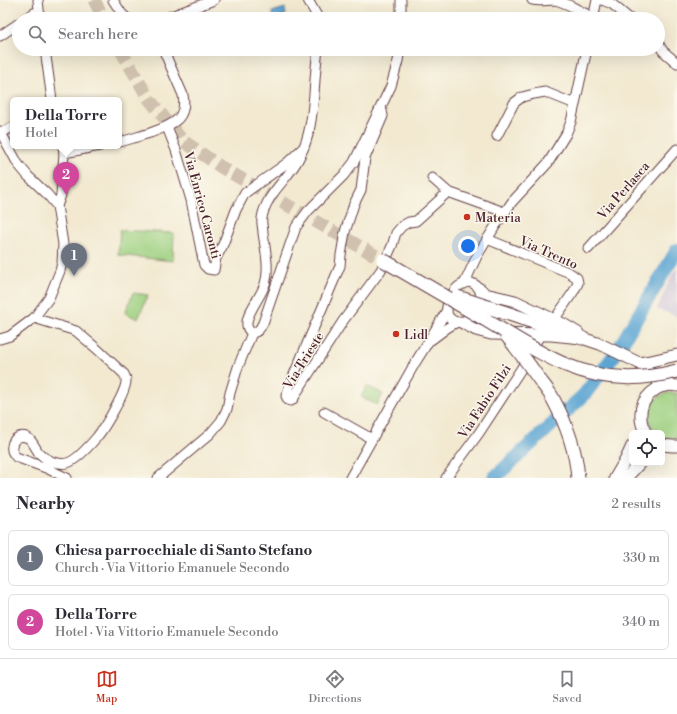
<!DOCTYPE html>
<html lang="en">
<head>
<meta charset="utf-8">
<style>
  :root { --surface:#fff; --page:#f2f2f3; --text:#2b2b33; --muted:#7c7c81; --line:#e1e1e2; --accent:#c8321e }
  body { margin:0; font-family:"Libre Bodoni",serif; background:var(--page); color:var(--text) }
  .controls { position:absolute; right:12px; bottom:12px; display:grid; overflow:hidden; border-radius:6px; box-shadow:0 4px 16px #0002 }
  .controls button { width:36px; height:36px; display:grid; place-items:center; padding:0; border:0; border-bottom:1px solid var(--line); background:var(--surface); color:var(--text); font:20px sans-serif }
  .you { position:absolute; left:468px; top:246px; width:14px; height:14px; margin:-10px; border:3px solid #fff; border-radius:50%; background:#1a73e8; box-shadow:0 0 0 6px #1a73e833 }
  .badge { display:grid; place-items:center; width:26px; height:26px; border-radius:50%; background:var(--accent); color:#fff; font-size:13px; font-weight:700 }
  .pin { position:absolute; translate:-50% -33px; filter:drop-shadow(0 1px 2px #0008) }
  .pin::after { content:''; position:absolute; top:21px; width:14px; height:12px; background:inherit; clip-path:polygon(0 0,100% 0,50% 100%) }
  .popup { position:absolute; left:10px; top:97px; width:112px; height:52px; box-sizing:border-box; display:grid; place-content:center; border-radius:6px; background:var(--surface); filter:drop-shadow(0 1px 3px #0005); font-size:13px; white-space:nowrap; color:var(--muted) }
  .popup b { font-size:15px; color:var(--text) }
  .popup::after { content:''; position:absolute; left:50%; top:100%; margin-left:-8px; border:8px solid transparent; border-top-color:var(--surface) }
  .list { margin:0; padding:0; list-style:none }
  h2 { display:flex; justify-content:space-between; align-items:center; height:52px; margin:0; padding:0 16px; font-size:17px }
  h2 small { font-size:13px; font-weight:400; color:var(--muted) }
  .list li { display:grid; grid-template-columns:26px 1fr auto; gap:12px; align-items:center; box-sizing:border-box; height:56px; margin:0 8px 8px; padding:0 8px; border:1px solid var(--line); border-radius:6px }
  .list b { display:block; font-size:15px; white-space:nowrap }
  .list p { margin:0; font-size:13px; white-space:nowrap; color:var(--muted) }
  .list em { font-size:13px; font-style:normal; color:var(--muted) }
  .icon { flex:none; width:22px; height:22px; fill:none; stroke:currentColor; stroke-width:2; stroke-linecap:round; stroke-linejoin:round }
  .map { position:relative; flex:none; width:677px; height:478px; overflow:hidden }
  .search { position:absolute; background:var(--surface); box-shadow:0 4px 16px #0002; left:12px; right:12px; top:12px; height:44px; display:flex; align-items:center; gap:10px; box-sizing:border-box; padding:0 14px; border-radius:22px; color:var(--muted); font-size:15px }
  .sheet { height:180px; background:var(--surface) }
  nav { display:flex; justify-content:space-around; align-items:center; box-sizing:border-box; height:56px; border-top:1px solid var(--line); background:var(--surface); font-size:11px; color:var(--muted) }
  nav a { display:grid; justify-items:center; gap:2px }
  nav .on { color:var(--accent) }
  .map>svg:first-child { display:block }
  .industrial { fill:#c9bfd7 }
  .green { fill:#9dd080; stroke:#747856 }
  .water { fill:#5ca5d3; stroke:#53627f }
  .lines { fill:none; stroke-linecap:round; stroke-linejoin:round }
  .river { stroke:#5ca5d3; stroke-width:14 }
  .highway-tunnel { stroke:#d0c1af; stroke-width:13; stroke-dasharray:13 6; stroke-linecap:butt }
  .minor-casing { stroke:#633d44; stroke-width:11 }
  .major-casing { stroke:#633d44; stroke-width:13 }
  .highway-casing { stroke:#633d44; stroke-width:15 }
  .minor { stroke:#fff; stroke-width:9 }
  .major { stroke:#fff; stroke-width:11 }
  .highway { stroke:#fff; stroke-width:13 }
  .highway-bridge-casing { stroke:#633d44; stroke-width:15; stroke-linecap:butt }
  .highway-bridge { stroke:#fff; stroke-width:13 }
  .poi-dot { fill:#c8321e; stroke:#fbf7ec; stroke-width:1.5 }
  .labels { text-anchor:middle; stroke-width:3; stroke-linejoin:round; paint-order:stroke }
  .street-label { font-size:13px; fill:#4a1f2b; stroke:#fbf7ec }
  .poi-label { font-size:13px; fill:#4a1f2b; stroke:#fbf7ec; text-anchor:start }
</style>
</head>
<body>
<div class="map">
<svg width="677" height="478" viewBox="0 0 677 478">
  <rect width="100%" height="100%" fill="#fbf7ec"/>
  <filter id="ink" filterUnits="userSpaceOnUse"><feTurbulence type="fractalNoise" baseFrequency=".025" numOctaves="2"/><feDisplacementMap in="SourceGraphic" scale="8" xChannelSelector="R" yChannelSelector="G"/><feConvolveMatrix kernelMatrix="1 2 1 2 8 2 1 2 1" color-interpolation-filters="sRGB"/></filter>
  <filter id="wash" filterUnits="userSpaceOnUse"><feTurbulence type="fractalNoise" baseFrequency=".012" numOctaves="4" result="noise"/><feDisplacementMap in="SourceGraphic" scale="16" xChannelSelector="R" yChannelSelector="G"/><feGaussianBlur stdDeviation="0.9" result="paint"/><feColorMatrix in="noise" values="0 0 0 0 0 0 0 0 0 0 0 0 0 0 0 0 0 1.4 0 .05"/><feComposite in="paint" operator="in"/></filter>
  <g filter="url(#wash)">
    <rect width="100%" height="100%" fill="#f2e9d0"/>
    <path class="industrial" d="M677,268V316L657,309L672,275Z"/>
    <g class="green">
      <path d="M120,230L174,233L173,261L118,255Z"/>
      <path d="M133,293L148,295L138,319L125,313Z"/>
      <path d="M367,386L383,394L377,405L361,397Z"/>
      <path d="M667,393H677V438C672,439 667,438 662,437V433H656C642,417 648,400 667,393Z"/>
    </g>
    <path class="water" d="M285,8L286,15L273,18L272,12Z"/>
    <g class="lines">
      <path class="river" d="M494,478L584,395L616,353L677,250"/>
    </g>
  </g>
  <g filter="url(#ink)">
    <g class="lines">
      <g class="highway-tunnel">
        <path d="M94,0L104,19"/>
        <path d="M120,49L149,99L182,140L221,167L383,260"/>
      </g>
      <g class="minor-casing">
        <g id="minor">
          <path d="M38,0L40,19"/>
          <path d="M113,0L122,14L128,19"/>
          <path d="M308,0L317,16L318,19"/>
          <path d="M401,0V19"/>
          <path d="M532,0C540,2 547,0 555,0C568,3 581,12 593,17"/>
          <path d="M602,0L612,4L630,19"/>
          <path d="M25,19L34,13L39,12"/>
          <path d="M163,19L214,0"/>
          <path d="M593,19L597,0"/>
          <path d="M0,36L19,23"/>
          <path d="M658,43L663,51L677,63"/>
          <path d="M45,49L52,100"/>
          <path d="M381,106L383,116L365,158L361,190L354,204L345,232L341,255L340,266L293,377L286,396L288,400L291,401L294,398L297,392L343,321L381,270L392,246L396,233L402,226L409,222L416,221L448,192"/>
          <path d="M167,127L176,150L191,200L204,265L208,269L214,270L216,258L222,247L236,210L245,193L287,163L304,147"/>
          <path d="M0,131L18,164L28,176L47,194L57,206"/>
          <path d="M1,133L13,127"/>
          <path d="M497,136L514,103L522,97L534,94L545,92L575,104"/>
          <path d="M119,142C129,140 139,136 150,133C169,126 188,121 183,95L163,49"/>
          <path d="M64,153L100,146"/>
          <path d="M432,178L448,192L504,212"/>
          <path d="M487,239L570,273L577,278L578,283L574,291L554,320"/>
          <path d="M588,249L677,149"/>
          <path d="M469,282C486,287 481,300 473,311C470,315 467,321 462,322C459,323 454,322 451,319C441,311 451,293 458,287C461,284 465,283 469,282Z"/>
          <path d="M464,284L477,256L496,225L512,202L548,163L566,134L571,122L575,104L587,49"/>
          <path d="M34,318L76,331L96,348L124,374C125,377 126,377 126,380C127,391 104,428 97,437C91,444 76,461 67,463C57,465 46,460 39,453C35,448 33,441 28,438C21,434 13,438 12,446C11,451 13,453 16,457L46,468L67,478"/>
          <path d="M252,333C258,332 260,329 263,323L296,227L308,211L344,175L354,162L391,86L398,61L400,49"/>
          <path d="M252,333C249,331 247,329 247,325C245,315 262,295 265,284C270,269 265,248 263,233C263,228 261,222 262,218C266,193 290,178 300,156C310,136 312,117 314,94C315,79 316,64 318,49"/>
          <path d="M0,339L10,336L34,318L49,298L60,271L62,263L63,244L57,206L61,195L64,153L63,146"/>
          <path d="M431,340L447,328L457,322"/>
          <path d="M324,412L372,439"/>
          <path d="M158,478L210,434L221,421L227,409L230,393L238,367L252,333"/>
          <path d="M350,478L415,363L425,347L447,310"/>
          <path d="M446,478L479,433L521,369L540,335"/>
        </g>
      </g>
      <g class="major-casing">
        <g id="major">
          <path d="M480,289L485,294L507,299L515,301L563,324L578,333"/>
          <path d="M461,322L476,330L491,334L551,335L582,338L600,344L639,363L658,381L666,386"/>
          <path d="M639,363L651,361L677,355"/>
          <path d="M646,433C643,428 641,424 641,418C639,398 658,382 677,386"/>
          <path d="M662,445L672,446H677"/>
          <path d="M615,478L626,459L632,446"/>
          <path d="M626,478L640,463"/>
        </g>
      </g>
      <g class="highway-casing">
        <path id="highway" d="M503,312L582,338"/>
      </g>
      <use href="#minor" class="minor"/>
      <use href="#major" class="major"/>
      <use href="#highway" class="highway"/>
      <g class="highway-bridge-casing">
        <g id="highway-bridge">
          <path d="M383,260C417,280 450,299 484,319C511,335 537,353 566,365C602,380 640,381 677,371"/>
          <path d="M457,297L503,312"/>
          <path d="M507,336C519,351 531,367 542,383C546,388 550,393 553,399C566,423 576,450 578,478"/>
        </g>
      </g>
      <use href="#highway-bridge" class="highway-bridge"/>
    </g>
  </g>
  <g class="poi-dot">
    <circle cx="467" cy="217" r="4"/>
    <circle cx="396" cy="334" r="4"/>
  </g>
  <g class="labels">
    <g class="street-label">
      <text transform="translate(623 190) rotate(-49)" y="5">Via Perlasca</text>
      <text transform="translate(203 205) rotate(75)" y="5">Via Enrico Caronti</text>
      <text transform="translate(549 252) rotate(24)" y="5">Via Trento</text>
      <text transform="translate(303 360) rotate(-58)" y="5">Via Trieste</text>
      <text transform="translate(484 401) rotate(-57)" y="5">Via Fabio Filzi</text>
    </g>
    <g class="poi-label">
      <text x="475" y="222">Materia</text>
      <text x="404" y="339">Lidl</text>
    </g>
  </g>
</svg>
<div class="controls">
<button><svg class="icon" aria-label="locate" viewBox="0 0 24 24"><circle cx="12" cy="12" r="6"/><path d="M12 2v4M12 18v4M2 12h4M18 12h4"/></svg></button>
</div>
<div class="you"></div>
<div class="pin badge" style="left:74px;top:276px;background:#6b7280">1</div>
<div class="pin badge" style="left:66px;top:195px;background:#d1479c">2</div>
<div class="popup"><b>Della Torre</b>Hotel</div>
<div class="search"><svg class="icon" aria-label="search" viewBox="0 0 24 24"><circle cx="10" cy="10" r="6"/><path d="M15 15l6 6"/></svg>Search here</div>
</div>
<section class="sheet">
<h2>Nearby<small>2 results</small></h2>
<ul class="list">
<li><span class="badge" style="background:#6b7280">1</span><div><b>Chiesa parrocchiale di Santo Stefano</b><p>Church · Via Vittorio Emanuele Secondo</p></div><em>330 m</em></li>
<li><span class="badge" style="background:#d1479c">2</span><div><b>Della Torre</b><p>Hotel · Via Vittorio Emanuele Secondo</p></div><em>340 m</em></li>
</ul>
</section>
<nav>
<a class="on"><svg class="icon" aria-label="map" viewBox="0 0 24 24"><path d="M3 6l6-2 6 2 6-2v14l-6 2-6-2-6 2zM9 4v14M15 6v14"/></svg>Map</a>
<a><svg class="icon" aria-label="directions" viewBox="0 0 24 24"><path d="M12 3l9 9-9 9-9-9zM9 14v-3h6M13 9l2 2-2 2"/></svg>Directions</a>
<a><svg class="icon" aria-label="saved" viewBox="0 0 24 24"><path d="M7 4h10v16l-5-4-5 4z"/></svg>Saved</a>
</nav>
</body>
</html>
